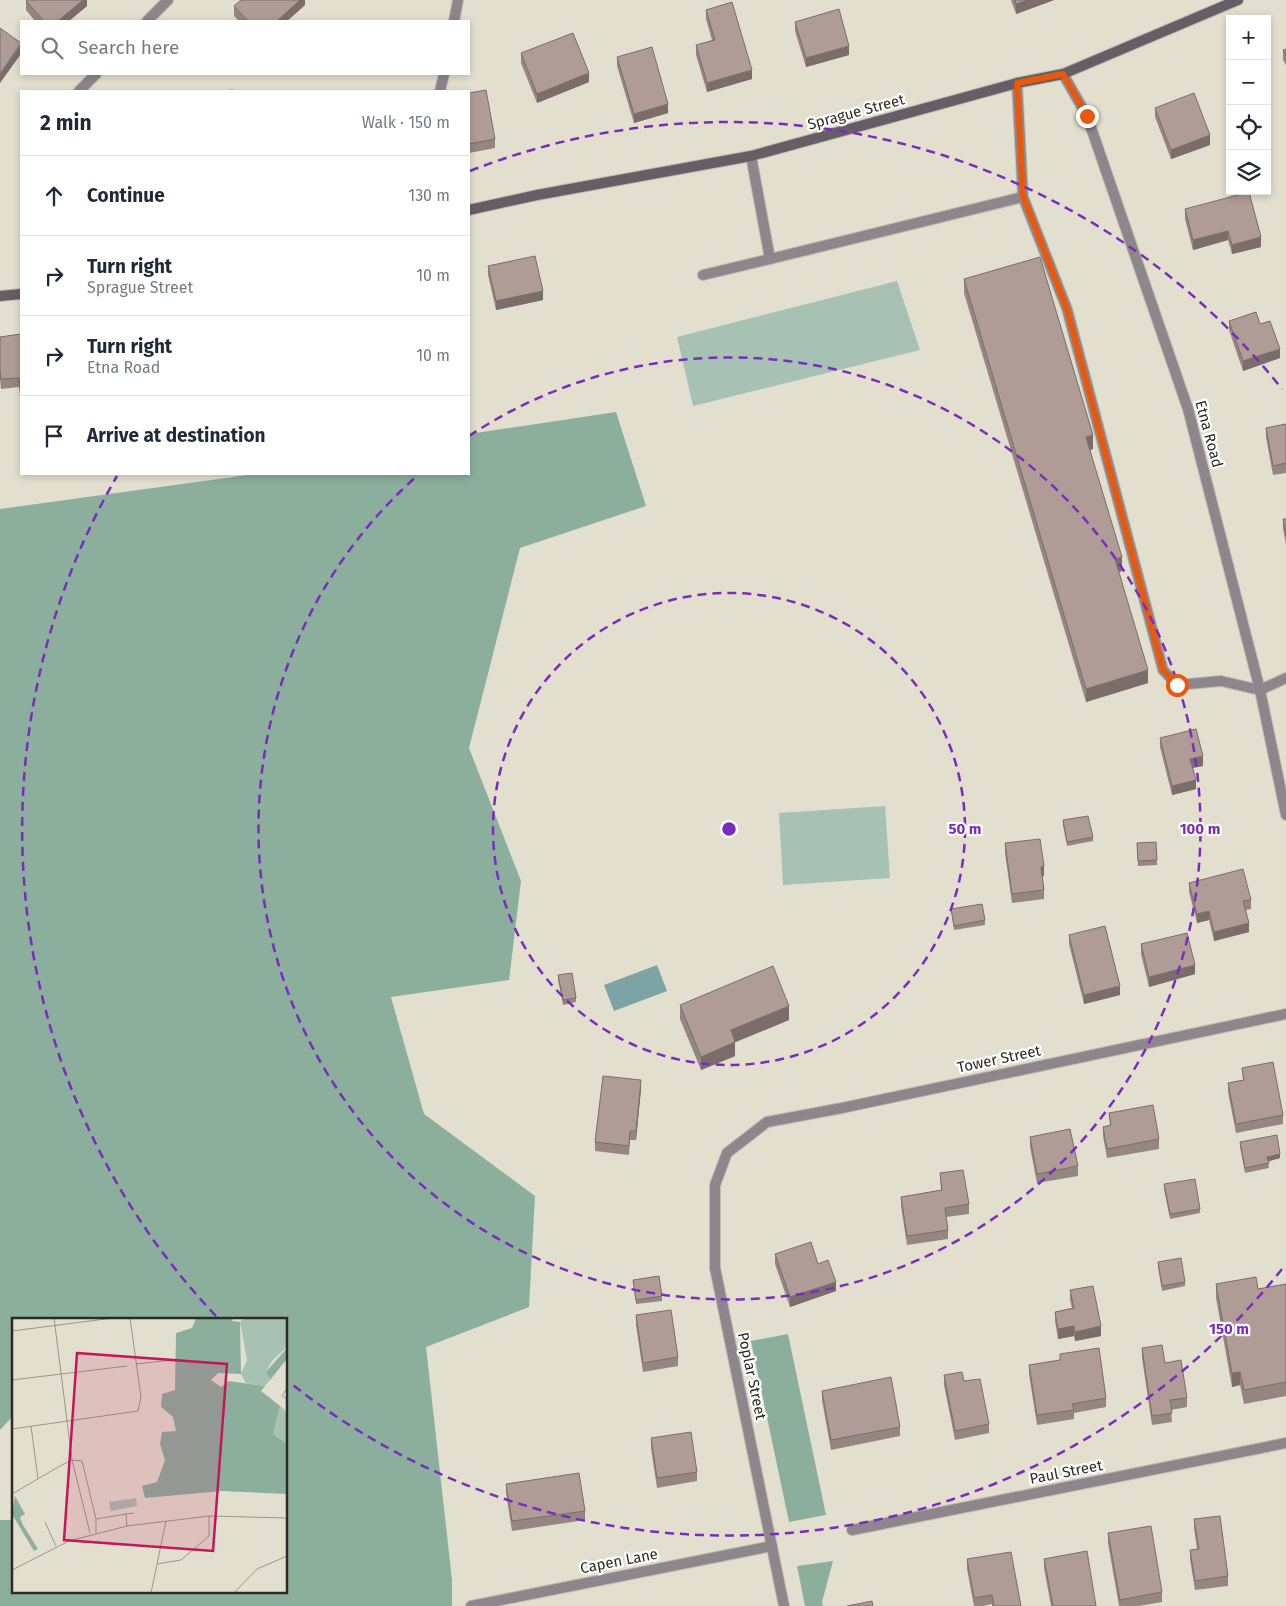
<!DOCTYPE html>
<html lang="en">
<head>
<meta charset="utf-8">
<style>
  :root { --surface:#fff; --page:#f2f2f3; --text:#1f2937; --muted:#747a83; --line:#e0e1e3 }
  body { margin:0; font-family:"Fira Sans",sans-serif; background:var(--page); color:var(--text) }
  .controls { position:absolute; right:15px; top:15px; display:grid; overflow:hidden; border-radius:0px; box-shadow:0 2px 8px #0003 }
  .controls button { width:45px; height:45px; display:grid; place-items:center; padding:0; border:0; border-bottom:1px solid var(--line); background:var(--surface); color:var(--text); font:25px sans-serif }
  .stop { position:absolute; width:15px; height:15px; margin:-11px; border:4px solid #ea580c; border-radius:50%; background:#fff }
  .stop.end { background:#ea580c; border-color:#fff; box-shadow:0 1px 5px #0008 }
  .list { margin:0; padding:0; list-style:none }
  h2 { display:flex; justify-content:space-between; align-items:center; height:65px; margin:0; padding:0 20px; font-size:21px }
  h2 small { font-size:16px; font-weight:400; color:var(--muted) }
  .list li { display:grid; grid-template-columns:32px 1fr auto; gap:15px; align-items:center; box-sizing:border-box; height:80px; padding:0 20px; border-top:1px solid var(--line) }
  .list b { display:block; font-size:19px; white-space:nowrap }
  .list p { margin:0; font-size:16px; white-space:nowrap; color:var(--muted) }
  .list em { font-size:16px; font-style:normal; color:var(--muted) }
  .icon { flex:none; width:28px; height:28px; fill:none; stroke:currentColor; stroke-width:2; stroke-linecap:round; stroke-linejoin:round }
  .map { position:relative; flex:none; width:1286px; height:1606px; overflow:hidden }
  .search { position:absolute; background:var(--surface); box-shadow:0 2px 8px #0003; left:20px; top:20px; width:450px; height:55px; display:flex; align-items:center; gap:12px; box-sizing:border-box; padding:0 18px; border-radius:0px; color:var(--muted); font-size:19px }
  .panel { position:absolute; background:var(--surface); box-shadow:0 2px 8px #0003; left:20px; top:90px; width:450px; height:385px; border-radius:0px }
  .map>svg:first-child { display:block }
  .green { fill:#a8c1b5 }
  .forest { fill:#8cae9d }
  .water { fill:#7ca4a4 }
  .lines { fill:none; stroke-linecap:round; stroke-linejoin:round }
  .lane-casing { stroke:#bebbac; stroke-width:12 }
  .street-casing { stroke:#bebbac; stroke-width:12 }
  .secondary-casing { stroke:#bebbac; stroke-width:12 }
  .lane { stroke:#8d878d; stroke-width:10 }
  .street { stroke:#8d878d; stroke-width:10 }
  .secondary { stroke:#665e66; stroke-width:10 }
  .wall { fill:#968682 }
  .shaded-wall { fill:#7a6d6a }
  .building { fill:#af9c97; stroke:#7a6d6a }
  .route { stroke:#ea580c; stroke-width:6 }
  .ring { fill:none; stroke:#7b2cbf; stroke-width:2.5; stroke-dasharray:9 6 }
  .labels { text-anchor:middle; stroke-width:4.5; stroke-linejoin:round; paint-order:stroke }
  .street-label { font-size:15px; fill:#2c2a24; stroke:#fff }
  .inset-road { fill:none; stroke:#9a978a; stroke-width:1 }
  .view { fill:#c2185b; fill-opacity:0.15; stroke:#c2185b; stroke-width:2.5 }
  .inset-edge { fill:none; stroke:#2c2a24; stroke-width:2.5 }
  .centre { fill:#7b2cbf; stroke:#fff; stroke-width:2.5 }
  .ring-label { font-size:15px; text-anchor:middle; font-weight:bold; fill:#7b2cbf; stroke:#fff; stroke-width:4.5; stroke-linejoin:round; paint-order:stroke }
</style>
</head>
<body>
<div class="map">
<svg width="1286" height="1606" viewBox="0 0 1286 1606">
  <rect width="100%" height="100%" fill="#e3dfce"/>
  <g class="green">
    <path d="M897,281L920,350L693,406L677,337Z"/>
    <path d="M885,806L890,878L783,885L779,813Z"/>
  </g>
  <g class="forest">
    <path d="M616,412L646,506L520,548L469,748L521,881L509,980L391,997L424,1114L535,1196L529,1307L426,1347L452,1580V1606H0V1520H14V1592H286V1320H14V1415L0,1430V509L255,474H469V434Z"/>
    <path d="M788,1334L826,1515L789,1522L751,1341Z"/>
    <path d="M833,1561L822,1602L823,1606H805L797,1566Z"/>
  </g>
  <path class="water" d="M657,965L667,991L614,1011L604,985Z"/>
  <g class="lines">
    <g class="lane-casing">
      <g id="lane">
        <path d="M1017,83L1023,197L1067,309L1163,670L1177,685L1221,681L1260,690"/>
        <path d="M770,259L1023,197"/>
        <path d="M703,275L770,259L751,156"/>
      </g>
    </g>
    <g class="street-casing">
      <g id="street">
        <path d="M147,21L168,0"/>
        <path d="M454,21L458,0"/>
        <path d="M1063,74L1087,116L1188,409L1260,690L1286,815"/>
        <path d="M79,91L96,74"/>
        <path d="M440,91L444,74"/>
        <path d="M1260,690L1286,678"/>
        <path d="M852,1530L1286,1443"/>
        <path d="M471,1606L772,1546"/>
        <path d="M784,1606L715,1268V1185L727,1153L767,1122L842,1108L1286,1014"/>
      </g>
    </g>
    <g class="secondary-casing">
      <g id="secondary">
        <path d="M469,210L537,195L751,156L1017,83L1063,74L1238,0"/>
        <path d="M0,296L21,294"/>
      </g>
    </g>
    <use href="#lane" class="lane"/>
    <use href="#street" class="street"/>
    <use href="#secondary" class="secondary"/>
  </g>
  <g class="wall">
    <path d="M87,0V6L69,21H35L26,10V1Z"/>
    <path d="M305,0V5L287,21H239L234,16V6Z"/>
    <path d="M1011,0H1054L1016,14Z"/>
    <path d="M706,10L752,79L707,92L696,55V45L712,40L706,19Z"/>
    <path d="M795,22L849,55L806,67L795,31Z"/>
    <path d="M1286,49V65L1283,60V50Z"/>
    <path d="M521,53L589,82L537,103L521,63Z"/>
    <path d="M617,57L668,113L634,123L617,66Z"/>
    <path d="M469,93L495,139V148L469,153Z"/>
    <path d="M1155,108L1210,145L1171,159L1155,117Z"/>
    <path d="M1185,209L1261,247L1232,254L1228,240L1193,250L1185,219Z"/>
    <path d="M488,266L543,300L496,310L488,275Z"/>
    <path d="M964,279L1093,449L1090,450L1122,571L1118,572L1148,683L1086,702L964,293Z"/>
    <path d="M1229,321L1260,324L1280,358L1243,371L1229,330Z"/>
    <path d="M21,334V405L19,387L1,389L0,379V337Z"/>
    <path d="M1286,424V473L1273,475L1266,437V428Z"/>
    <path d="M1283,519H1286V545L1283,528Z"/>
    <path d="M1160,738L1203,766L1193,768L1196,789L1172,795L1160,747Z"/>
    <path d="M1063,820L1093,837V841L1067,846L1063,825Z"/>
    <path d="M1156,842L1157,865L1138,866L1137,843Z"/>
    <path d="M1005,843L1044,876H1042L1044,890V899L1012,903L1005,853Z"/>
    <path d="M1189,883L1251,900V909L1246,910L1249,932L1214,941L1209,920L1197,923L1189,892Z"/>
    <path d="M951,909L985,920V925L954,930Z"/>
    <path d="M1069,935L1120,995L1084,1004L1069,944Z"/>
    <path d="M1141,944L1195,974L1149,987L1141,954Z"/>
    <path d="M558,975L576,998V1002L563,1005L558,980Z"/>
    <path d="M680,1005L789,1020L735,1042V1056L701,1070L680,1019Z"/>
    <path d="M1242,1068L1283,1115V1124L1236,1133L1228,1092V1083L1243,1080Z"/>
    <path d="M641,1089L636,1140H630L629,1155L595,1151V1142Z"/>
    <path d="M1109,1113L1159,1139V1149L1107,1158L1103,1136V1127L1110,1126Z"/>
    <path d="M1030,1137L1078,1166V1176L1037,1183L1030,1147Z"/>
    <path d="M1240,1142L1280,1158L1268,1161L1269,1168L1245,1173L1240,1147Z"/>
    <path d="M940,1173L969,1204V1214L946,1217L948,1230V1239L907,1245L901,1206V1197L941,1190Z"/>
    <path d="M1164,1184L1200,1209V1213L1170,1219L1164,1189Z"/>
    <path d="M775,1254L818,1264L836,1291L790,1307L775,1264Z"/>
    <path d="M1158,1262L1185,1282V1286L1162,1291L1158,1267Z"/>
    <path d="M633,1280L662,1296V1301L636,1304Z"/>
    <path d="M1216,1284L1258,1289L1286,1284V1396L1244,1404L1240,1385L1232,1387L1216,1298Z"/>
    <path d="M1070,1290L1101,1336L1075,1341L1074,1336L1058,1339L1055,1321V1312L1072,1308L1070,1300Z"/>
    <path d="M636,1315L678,1357V1366L643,1372L636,1325Z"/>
    <path d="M1142,1348L1165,1363L1187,1398V1407L1171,1410L1172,1422L1152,1425L1142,1358Z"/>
    <path d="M1060,1354L1106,1398V1407L1074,1413V1419L1037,1425L1029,1374V1365L1060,1360Z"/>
    <path d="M944,1375L964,1381L989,1424V1433L955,1440L944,1385Z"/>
    <path d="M822,1391L900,1427V1436L831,1450L822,1400Z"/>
    <path d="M651,1438L697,1472V1481L657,1488L651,1448Z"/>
    <path d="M506,1484L585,1511V1520L512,1531L506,1493Z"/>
    <path d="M1194,1519L1228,1576V1586L1195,1590L1190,1559V1550L1197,1549L1194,1528Z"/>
    <path d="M1108,1533L1162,1592V1602L1139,1606H1119L1108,1543Z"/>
    <path d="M967,1559L1021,1606H992V1604L983,1606H974L967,1569Z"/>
    <path d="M1044,1559L1096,1606H1051L1044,1568Z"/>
  </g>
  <g class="shaded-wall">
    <path d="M83,0H87V6L69,21H58Z"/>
    <path d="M300,0H305V5L287,21H277Z"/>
    <path d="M1028,0H1054L1016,14V4Z"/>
    <path d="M21,44V54L0,83V74Z"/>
    <path d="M849,46V55L806,67V58Z"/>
    <path d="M752,70V79L707,92V83Z"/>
    <path d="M589,73V82L537,103V94Z"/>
    <path d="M668,104V113L634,123V114Z"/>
    <path d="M1210,135V145L1171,159V150Z"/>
    <path d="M1228,231V240L1193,250V240Z"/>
    <path d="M1261,237V247L1232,254V245Z"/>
    <path d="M543,291V300L496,310V301Z"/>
    <path d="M1280,349V358L1243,371V361Z"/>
    <path d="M1093,435V449L1086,451V437Z"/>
    <path d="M1122,557V571L1115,573V559Z"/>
    <path d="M1148,670V683L1086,702V689Z"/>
    <path d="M1203,756V766L1190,768V759Z"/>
    <path d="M1196,780V789L1172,795V786Z"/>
    <path d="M1044,866V876L1041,877V867Z"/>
    <path d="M1209,911V920L1197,923V914Z"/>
    <path d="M1249,923V932L1214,941V932Z"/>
    <path d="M1195,965V974L1149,987V977Z"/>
    <path d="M1120,986V995L1084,1004V995Z"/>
    <path d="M789,1006V1020L731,1044V1030Z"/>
    <path d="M735,1042V1056L701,1070V1057Z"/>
    <path d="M641,1080V1089L636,1140V1131Z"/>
    <path d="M1280,1154V1158L1267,1162V1157Z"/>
    <path d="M836,1282V1291L790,1307V1297Z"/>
    <path d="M1074,1326V1336L1058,1339V1329Z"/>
    <path d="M1101,1326V1336L1075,1341V1332Z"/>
    <path d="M1240,1372V1385L1232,1387V1373Z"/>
  </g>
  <g class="building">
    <path d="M27,0H83L58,21H44L26,1Z"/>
    <path d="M241,0H300L277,21H248L234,6Z"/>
    <path d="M1015,0H1028L1016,4Z"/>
    <path d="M732,2L752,70L707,83L696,45L715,40L706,10Z"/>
    <path d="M839,9L849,46L806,58L795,22Z"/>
    <path d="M0,28L21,43L0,74Z"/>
    <path d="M573,33L589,73L537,94L521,53Z"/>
    <path d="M652,47L668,104L634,114L617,57Z"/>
    <path d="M1286,49V56L1283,50Z"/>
    <path d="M233,90L234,91H222Z"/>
    <path d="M486,90L495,139L469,144V93Z"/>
    <path d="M1194,93L1210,135L1171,150L1155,108Z"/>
    <path d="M1249,192L1261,237L1232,245L1228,231L1193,240L1185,209Z"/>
    <path d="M535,256L543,291L496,301L488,266Z"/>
    <path d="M1040,257L1093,435L1086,437L1122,557L1115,559L1148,670L1086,689L964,279Z"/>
    <path d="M1256,312L1260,324L1270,321L1280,349L1243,361L1229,321Z"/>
    <path d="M21,334V396L19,378L1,379L0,370V337Z"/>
    <path d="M1286,424V463L1273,466L1266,428Z"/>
    <path d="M1283,519H1286V536Z"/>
    <path d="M1196,729L1203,756L1190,759L1196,780L1172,786L1160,738Z"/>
    <path d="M1088,816L1093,837L1067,842L1063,820Z"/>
    <path d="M1040,839L1044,866L1041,867L1044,890L1012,894L1005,843Z"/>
    <path d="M1156,842L1157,860L1138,861L1137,843Z"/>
    <path d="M1243,869L1251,900L1243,901L1249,923L1214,932L1209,911L1197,914L1189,883Z"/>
    <path d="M982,904L985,920L954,926L951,909Z"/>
    <path d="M1105,926L1120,986L1084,995L1069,935Z"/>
    <path d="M1187,933L1195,965L1149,977L1141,944Z"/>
    <path d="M773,966L789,1006L731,1030L735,1042L701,1057L680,1005Z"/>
    <path d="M572,973L576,998L563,1000L558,975Z"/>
    <path d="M1273,1062L1283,1115L1236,1124L1228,1083L1244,1080L1242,1068Z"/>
    <path d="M603,1076L641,1080L636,1131H630L629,1146L595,1142Z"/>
    <path d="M1153,1105L1159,1139L1107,1149L1103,1127L1111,1125L1109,1113Z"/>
    <path d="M1070,1129L1078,1166L1037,1174L1030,1137Z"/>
    <path d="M1277,1135L1280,1154L1267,1157L1269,1163L1245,1168L1240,1142Z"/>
    <path d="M963,1170L969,1204L945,1208L948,1230L907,1236L901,1197L942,1190L940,1173Z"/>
    <path d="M1195,1179L1200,1209L1170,1214L1164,1184Z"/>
    <path d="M811,1242L818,1264L828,1260L836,1282L790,1297L775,1254Z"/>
    <path d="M1181,1258L1185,1282L1162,1286L1158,1262Z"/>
    <path d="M659,1276L662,1296L636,1300L633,1280Z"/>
    <path d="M1256,1277L1258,1289L1286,1284V1382L1244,1390L1240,1372L1232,1373L1216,1284Z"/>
    <path d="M1093,1286L1101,1326L1075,1332L1074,1326L1058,1329L1055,1312L1074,1308L1070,1290Z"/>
    <path d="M671,1310L678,1357L643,1363L636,1315Z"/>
    <path d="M1162,1345L1165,1363L1181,1360L1187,1398L1170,1400L1172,1413L1152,1416L1142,1348Z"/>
    <path d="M1099,1348L1106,1398L1072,1404L1074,1410L1037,1415L1029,1365L1060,1360V1354Z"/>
    <path d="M962,1372L964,1381L980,1379L989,1424L955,1431L944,1375Z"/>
    <path d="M891,1377L900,1427L831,1440L822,1391Z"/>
    <path d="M691,1432L697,1472L657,1478L651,1438Z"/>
    <path d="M579,1473L585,1511L512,1521L506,1484Z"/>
    <path d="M1220,1516L1228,1576L1195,1581L1190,1550L1199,1549L1194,1519Z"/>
    <path d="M1151,1526L1162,1592L1120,1600L1108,1533Z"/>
    <path d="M1087,1551L1096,1606H1053L1044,1559Z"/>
    <path d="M1011,1552L1021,1606H994L992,1595L974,1598L967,1559Z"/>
    <path d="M872,1601L873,1606H847Z"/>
  </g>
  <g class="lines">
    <path class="route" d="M1087,116L1063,74L1017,83L1023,196L1067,309L1163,670L1177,685"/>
  </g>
  <g class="ring">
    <circle cx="729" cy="829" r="236"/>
    <path d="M469 436A471 471 0 1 1 417 476"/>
    <path d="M1282 1269A707 707 0 0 1 289 1382M216 1316A707 707 0 0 1 117 476M470 171A707 707 0 0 1 1282 389"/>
  </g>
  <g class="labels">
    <g class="street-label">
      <text transform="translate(856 112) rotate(-15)" y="5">Sprague Street</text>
      <text transform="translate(1209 434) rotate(75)" y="5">Etna Road</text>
      <text transform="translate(999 1059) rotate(-12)" y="5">Tower Street</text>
      <text transform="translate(752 1376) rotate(78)" y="5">Poplar Street</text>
      <text transform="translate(1066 1472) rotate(-11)" y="5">Paul Street</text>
      <text transform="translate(619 1561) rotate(-11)" y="5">Capen Lane</text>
    </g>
  </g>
  <g transform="translate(12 1318)">
    <rect width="275" height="275" fill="#e3dfce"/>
    <path d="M232,0H275V29L260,43L254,54L258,62L253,68L234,65L229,56L235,42L228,4ZM268,88L275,94V126L261,116ZM124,180L125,188L99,193L97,184Z" fill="#a8c1b5"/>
    <path d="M184,0H221L220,3L228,4L229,56L206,55L199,62L209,69L216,63L253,68L249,73L268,88L261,116L275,126V176L210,173L133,180L130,168L145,164L153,142L148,126L150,114L164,113L161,99L149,89L150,76L163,72L164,15L180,10ZM275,30V41L258,62L254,54ZM3,178L13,196L8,199L11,207L26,231L22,233L0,196Z" fill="#8cae9d"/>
    <path class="inset-road" d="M42,0L60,142L78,215M0,13L101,0M124,46L160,42M0,62L115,48M275,70L270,78L275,81M19,108L26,161M0,111L126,93L129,79L118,0M0,176L48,148L60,142L70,143L84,201V215M84,201L114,196M33,204L44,228M115,208L114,196L122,195M145,246L169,242L197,218V198M0,252L57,223L115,208L197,198L275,200M139,275L154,203M222,275L245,251L275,238"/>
    <path class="view" d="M65,35L215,46L201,233L52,222Z"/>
    <rect width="275" height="275" class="inset-edge"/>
  </g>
  <circle cx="729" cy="829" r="8" class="centre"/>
  <g class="ring-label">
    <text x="965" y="834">50 m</text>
    <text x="1200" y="834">100 m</text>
    <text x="1229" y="1334">150 m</text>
  </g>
</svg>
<div class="controls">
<button>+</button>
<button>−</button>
<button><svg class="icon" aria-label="locate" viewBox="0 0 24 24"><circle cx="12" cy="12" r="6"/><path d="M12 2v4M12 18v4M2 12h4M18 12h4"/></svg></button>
<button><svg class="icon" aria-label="layers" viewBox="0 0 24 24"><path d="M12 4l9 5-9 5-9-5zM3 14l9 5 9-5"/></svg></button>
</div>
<div class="stop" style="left:1177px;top:685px"></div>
<div class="stop end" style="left:1087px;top:116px"></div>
<div class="search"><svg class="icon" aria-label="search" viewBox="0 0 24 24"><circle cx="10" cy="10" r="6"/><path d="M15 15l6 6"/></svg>Search here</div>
<section class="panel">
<h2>2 min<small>Walk · 150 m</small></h2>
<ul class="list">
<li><svg class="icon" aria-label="ahead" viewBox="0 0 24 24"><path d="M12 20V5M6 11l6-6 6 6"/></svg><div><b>Continue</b></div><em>130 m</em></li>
<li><svg class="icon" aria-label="right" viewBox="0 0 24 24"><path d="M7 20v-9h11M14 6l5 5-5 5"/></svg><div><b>Turn right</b><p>Sprague Street</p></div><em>10 m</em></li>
<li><svg class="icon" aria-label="right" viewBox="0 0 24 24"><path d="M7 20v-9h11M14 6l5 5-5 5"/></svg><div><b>Turn right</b><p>Etna Road</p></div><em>10 m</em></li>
<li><svg class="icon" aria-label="arrive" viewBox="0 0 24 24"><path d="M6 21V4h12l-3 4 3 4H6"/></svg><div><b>Arrive at destination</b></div></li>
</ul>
</section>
</div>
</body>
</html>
